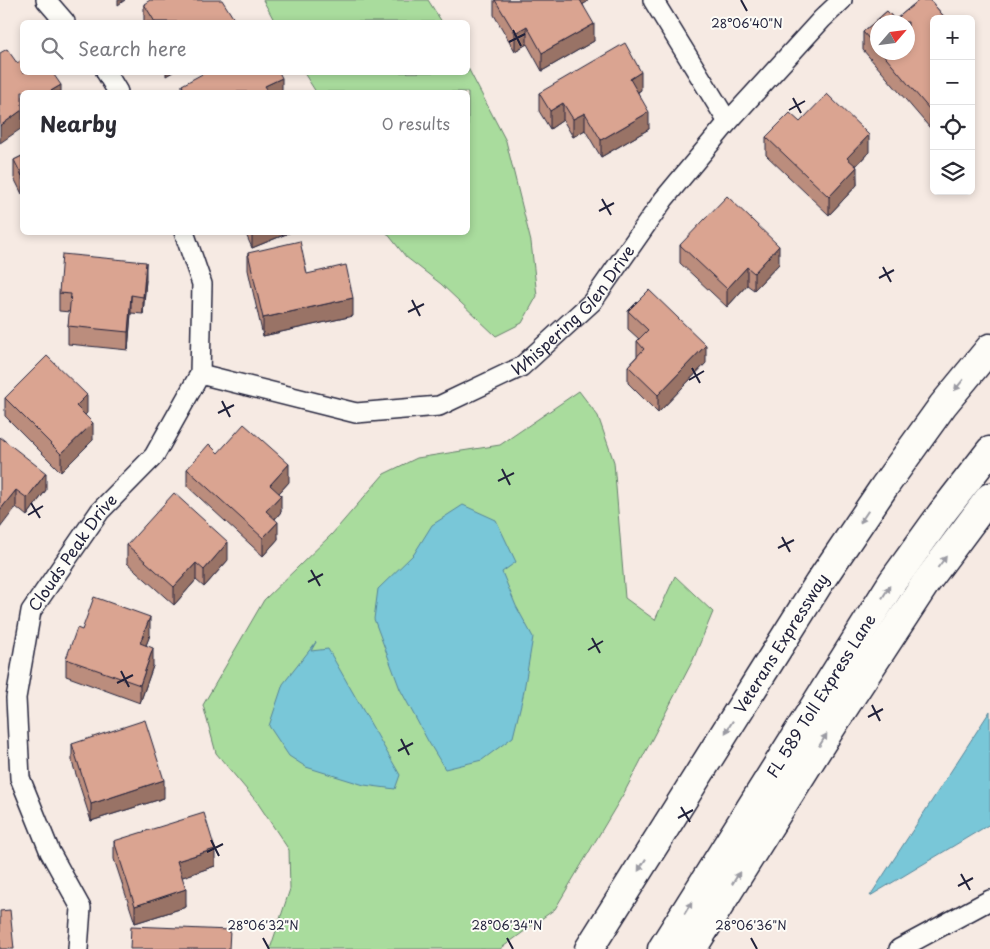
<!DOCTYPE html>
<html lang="en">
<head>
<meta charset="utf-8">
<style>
  :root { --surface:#fff; --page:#f7f7f7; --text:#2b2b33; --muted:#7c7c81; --line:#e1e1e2 }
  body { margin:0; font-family:"Playpen Sans",sans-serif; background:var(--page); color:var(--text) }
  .controls { position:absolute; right:15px; top:15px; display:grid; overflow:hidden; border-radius:8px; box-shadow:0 2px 8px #0003 }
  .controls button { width:45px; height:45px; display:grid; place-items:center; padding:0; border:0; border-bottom:1px solid var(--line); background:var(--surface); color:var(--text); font:25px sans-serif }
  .compass { position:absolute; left:870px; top:15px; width:45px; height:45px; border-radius:50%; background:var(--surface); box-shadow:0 2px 8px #0003; rotate:62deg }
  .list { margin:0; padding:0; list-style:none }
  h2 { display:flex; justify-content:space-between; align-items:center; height:65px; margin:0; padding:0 20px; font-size:21px }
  h2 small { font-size:16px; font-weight:400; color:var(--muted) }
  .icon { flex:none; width:28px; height:28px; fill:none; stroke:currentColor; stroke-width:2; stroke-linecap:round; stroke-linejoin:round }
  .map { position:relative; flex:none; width:990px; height:949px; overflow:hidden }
  .search { position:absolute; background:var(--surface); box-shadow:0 2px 8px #0003; left:20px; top:20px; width:450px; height:55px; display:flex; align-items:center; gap:12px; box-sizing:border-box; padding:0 18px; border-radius:8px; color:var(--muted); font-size:19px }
  .panel { position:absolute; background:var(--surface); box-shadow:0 2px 8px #0003; left:20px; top:90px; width:450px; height:145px; border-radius:8px }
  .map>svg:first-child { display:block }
  .green { fill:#a9dc9d; stroke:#667f6c }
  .water { fill:#79c7d8; stroke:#568599 }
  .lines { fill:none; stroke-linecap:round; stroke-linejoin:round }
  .street-casing { stroke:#22223b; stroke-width:22 }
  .highway-casing { stroke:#22223b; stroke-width:31 }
  .street { stroke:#fdfcf7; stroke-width:19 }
  .highway { stroke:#fdfcf7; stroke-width:28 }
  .wall { fill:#bb8d7d; stroke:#22223b; fill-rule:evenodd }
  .shaded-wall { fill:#997366; stroke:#22223b }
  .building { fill:#daa491; stroke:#22223b }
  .oneway { fill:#9a9aa2 }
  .ticks { fill:none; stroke:#22223b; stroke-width:2 }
  .labels { text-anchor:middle; stroke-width:4; stroke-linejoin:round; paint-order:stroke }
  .street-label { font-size:16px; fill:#22223b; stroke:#fdfcf7 }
  .ticks-label { font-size:12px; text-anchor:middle; fill:#22223b; stroke:#fdfcf7; stroke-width:4; stroke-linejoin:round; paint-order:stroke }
</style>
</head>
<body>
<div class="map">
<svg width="990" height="949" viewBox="0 0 990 949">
  <rect width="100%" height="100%" fill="#f6eae3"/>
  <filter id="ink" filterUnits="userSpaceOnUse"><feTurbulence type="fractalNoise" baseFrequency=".02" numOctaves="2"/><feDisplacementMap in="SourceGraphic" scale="10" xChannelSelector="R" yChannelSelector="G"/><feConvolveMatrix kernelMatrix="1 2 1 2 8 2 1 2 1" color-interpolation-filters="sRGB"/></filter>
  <g filter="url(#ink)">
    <g class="green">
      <path d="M263,0H428L442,22H275Z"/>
      <path d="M468,68L506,141L531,242L537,296L522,323L496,336L441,284L406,257L387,233L468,232V92H316L304,73L468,72Z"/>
      <path d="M579,391L598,416L614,462L625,598L655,620L675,576L713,612L693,660L624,793L555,909L500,949H270L290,889L289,850L257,802L216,753L203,705L264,600L332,534L384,474L417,458L500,445Z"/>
    </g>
    <g class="water">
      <path d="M463,505L496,520L516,562L502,572L516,606L533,637L523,696L513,737L482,760L445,769L428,741L400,689L374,619L378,589L414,554L432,525Z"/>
      <path d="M316,642L311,651L328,649L400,775L395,789L364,785L306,767L289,756L269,726L283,684Z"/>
      <path d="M990,711V824L870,896Z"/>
    </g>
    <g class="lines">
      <g class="street-casing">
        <g id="street">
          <path d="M46,0L65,22"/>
          <path d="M653,0L728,122"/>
          <path d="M106,72L118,92"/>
          <path id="s1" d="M200,374L356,413L439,406L521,367L592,302L664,199L728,122L822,19L842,0"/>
          <path id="s2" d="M78,949L81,908L50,852L20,778L16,698L31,611L100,511L154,456L200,374L202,284L184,232"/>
          <path d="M899,949L990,900"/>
        </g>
      </g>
      <g class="highway-casing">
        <g id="highway">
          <path id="s3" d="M589,949L819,583L884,487L943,405L990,348"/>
          <path id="s4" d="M662,949L893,581L942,513L990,451"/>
          <path d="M692,949L836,720L925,584L990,497"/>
        </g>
      </g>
      <use href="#street" class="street"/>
      <use href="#highway" class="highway"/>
    </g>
    <g class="wall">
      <path d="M494,0H587V2L583,4L594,41L542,71L527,44L515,51L494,15Z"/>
      <path d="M919,0H930L946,19H934V124L930,128L863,50V32L887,11L895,20ZM878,22H908V52H878Z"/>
      <path d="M144,4L234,22H145L144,21Z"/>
      <path d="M182,85L282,92H182Z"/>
      <path d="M641,90L638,92L649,129L601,157L585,130L573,137L563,120L550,129L539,111V93Z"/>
      <path d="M766,137L869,152L856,166L857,185L829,215L766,155Z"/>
      <path d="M22,156V194L14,178V160Z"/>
      <path d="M245,232H291L252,248Z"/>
      <path d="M680,245L779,264L754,290L747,285L727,307L680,263Z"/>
      <path d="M248,253L353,316L263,336L248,270Z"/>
      <path d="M146,280L143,314L131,313L128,350L68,344V326L70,312L59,311V293Z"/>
      <path d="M628,311L706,363L658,413L628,383V366L637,356V341L639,339L628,329Z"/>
      <path d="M5,398L87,413L85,415L93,440L61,472L5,416Z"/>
      <path d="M0,437L46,490L27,516L16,507Z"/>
      <path d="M218,453L289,482L279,493L281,512L275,519L278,539L263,556L187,486V469Z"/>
      <path d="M127,545L228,560L204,587L196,580L174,605L127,563Z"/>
      <path d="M150,635L146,645L153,666L140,703L66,676V659Z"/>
      <path d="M72,744L164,798L91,821L72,762Z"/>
      <path d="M114,841L215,866L182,877L186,907L135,923L114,859Z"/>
    </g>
    <g class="shaded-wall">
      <path d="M118,0H125L118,5Z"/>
      <path d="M575,0H587V2L575,9Z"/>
      <path d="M594,24V41L542,71V53Z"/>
      <path d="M527,26V44L515,51V33Z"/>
      <path d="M166,72H173L166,76Z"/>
      <path d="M641,72V90L630,97V79Z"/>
      <path d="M282,78V92H265V86Z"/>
      <path d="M61,85V92H49Z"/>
      <path d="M563,103V120L550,129V111Z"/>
      <path d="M934,107V124L930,128V110Z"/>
      <path d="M22,110V128L0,143V126Z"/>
      <path d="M649,112V129L601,157V140Z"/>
      <path d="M585,113V130L573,137V119Z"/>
      <path d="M869,135V152L847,175V158Z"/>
      <path d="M857,167V185L829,215V197Z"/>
      <path d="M252,232H291L252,248Z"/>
      <path d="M779,246V264L754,290V273Z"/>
      <path d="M146,262V280L143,314V297Z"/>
      <path d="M747,267V285L727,307V289Z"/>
      <path d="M131,295V313L128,350V332Z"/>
      <path d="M353,298V316L263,336V318Z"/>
      <path d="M706,345V363L658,413V395Z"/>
      <path d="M87,395V413L76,424V406Z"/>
      <path d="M93,423V440L61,472V454Z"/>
      <path d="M289,464V482L270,503V485Z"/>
      <path d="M46,473V490L27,516V498Z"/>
      <path d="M16,490V507L0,528V510Z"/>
      <path d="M281,495V512L266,528V511Z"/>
      <path d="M278,522V539L263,556V538Z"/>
      <path d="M228,542V560L204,587V570Z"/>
      <path d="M196,563V580L174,605V587Z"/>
      <path d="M150,617V635L140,661V643Z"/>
      <path d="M153,648V666L140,703V685Z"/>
      <path d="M164,780V798L91,821V804Z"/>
      <path d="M215,849V866L177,879V861Z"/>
      <path d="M186,889V907L135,923V906Z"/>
    </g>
    <g class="building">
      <path d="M150,0H222L234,19L228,22H155L144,4Z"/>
      <path d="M495,0H580L594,24L542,53L527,26L515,33Z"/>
      <path d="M919,0H930L946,19H934V107L930,110L881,52H908V22H878V49L863,32L887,11L895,20Z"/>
      <path d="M625,43L641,72L630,79L649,112L601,140L585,113L573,119L563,103L550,111L539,93Z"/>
      <path d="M7,49L17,63L22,60V72H52L61,85L49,92H22V110L0,126V53Z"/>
      <path d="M206,72H279L282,78L265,86L269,92H185L182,85Z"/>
      <path d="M827,94L869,135L847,158L857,167L829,197L766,137L790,113L800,122Z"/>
      <path d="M22,156V176L14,160Z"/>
      <path d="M727,196L779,246L754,273L747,267L727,289L680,245Z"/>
      <path d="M300,241L307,274L346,265L353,298L263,318L248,253Z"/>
      <path d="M62,254L146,262L143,297L131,295L128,332L68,326L71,294L59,293Z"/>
      <path d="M649,290L706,345L658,395L628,366L644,349L637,341L648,330L628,311Z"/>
      <path d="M47,356L87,395L76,406L93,423L61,454L5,398Z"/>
      <path d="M244,424L289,464L270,485L281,495L266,511L278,522L263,538L187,469L209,444L218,453Z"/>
      <path d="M0,437L46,473L27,498L16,490L0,510Z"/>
      <path d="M174,493L228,542L204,570L196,563L174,587L127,545Z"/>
      <path d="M94,597L150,617L140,643L153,648L140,685L66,659L77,628L82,630Z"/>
      <path d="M145,720L164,780L91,804L72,744Z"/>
      <path d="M204,813L215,849L177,861L186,889L135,906L114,841Z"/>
      <path d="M10,910L14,949H0V911Z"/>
      <path d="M131,926L230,930L229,949H130Z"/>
    </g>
    <defs><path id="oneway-solid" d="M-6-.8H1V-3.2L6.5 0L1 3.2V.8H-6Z" transform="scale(1.25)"/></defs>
    <g class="oneway">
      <use href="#oneway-solid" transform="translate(959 385) rotate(129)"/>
      <use href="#oneway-solid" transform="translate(864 517) rotate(124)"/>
      <use href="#oneway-solid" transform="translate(942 562) rotate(-53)"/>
      <use href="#oneway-solid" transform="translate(886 592) rotate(-58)"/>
      <use href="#oneway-solid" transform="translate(729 727) rotate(122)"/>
      <use href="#oneway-solid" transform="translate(823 740) rotate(-58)"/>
      <use href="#oneway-solid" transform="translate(642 865) rotate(122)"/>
      <use href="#oneway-solid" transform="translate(736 878) rotate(-58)"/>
      <use href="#oneway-solid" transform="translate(688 908) rotate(-58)"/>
    </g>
  </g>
  <path class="ticks" d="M741,0L747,11M513,30L521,46M509,42L525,34M793,98L801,113M789,110L805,101M602,199L611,215M599,211L614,203M883,267L891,282M879,278L894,270M412,300L420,316M408,312L424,304M692,368L700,383M689,380L704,371M222,401L230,417M218,413L234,405M502,469L510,485M498,481L514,473M31,503L40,518M28,515L43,506M782,537L790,552M778,548L794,540M311,570L320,586M308,582L323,574M592,638L600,653M588,650L603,641M121,671L129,687M117,683L133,675M872,705L880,721M868,717L883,709M401,739L409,755M398,751L413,743M681,807L690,822M678,818L693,810M211,840L219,856M207,852L223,844M961,874L970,890M958,886L973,878M263,938L269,949M507,938L513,949M751,938L757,949"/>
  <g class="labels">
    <g class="street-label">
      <text dy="6" stroke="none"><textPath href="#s1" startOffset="412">Whispering Glen Drive</textPath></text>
      <text dy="6" stroke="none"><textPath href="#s2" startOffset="425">Clouds Peak Drive</textPath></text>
      <text dy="6" stroke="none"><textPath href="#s3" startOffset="361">Veterans Expressway</textPath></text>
      <text dy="6" stroke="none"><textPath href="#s4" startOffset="299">FL 589 Toll Express Lane</textPath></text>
    </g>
  </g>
  <g class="ticks-label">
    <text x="747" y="28">28°06'40"N</text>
    <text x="263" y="930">28°06'32"N</text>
    <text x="507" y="930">28°06'34"N</text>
    <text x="751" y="930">28°06'36"N</text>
  </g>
</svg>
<div class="controls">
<button>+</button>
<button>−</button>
<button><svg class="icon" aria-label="locate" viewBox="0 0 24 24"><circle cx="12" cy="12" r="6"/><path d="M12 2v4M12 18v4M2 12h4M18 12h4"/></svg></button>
<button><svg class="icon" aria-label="layers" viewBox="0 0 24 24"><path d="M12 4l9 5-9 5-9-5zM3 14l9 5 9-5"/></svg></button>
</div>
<svg class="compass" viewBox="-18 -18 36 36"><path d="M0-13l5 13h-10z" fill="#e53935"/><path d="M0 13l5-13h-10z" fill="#7c7c81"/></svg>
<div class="search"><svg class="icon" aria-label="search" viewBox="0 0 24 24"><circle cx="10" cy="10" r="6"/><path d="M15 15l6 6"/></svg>Search here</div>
<section class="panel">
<h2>Nearby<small>0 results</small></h2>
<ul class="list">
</ul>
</section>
</div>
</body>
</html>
